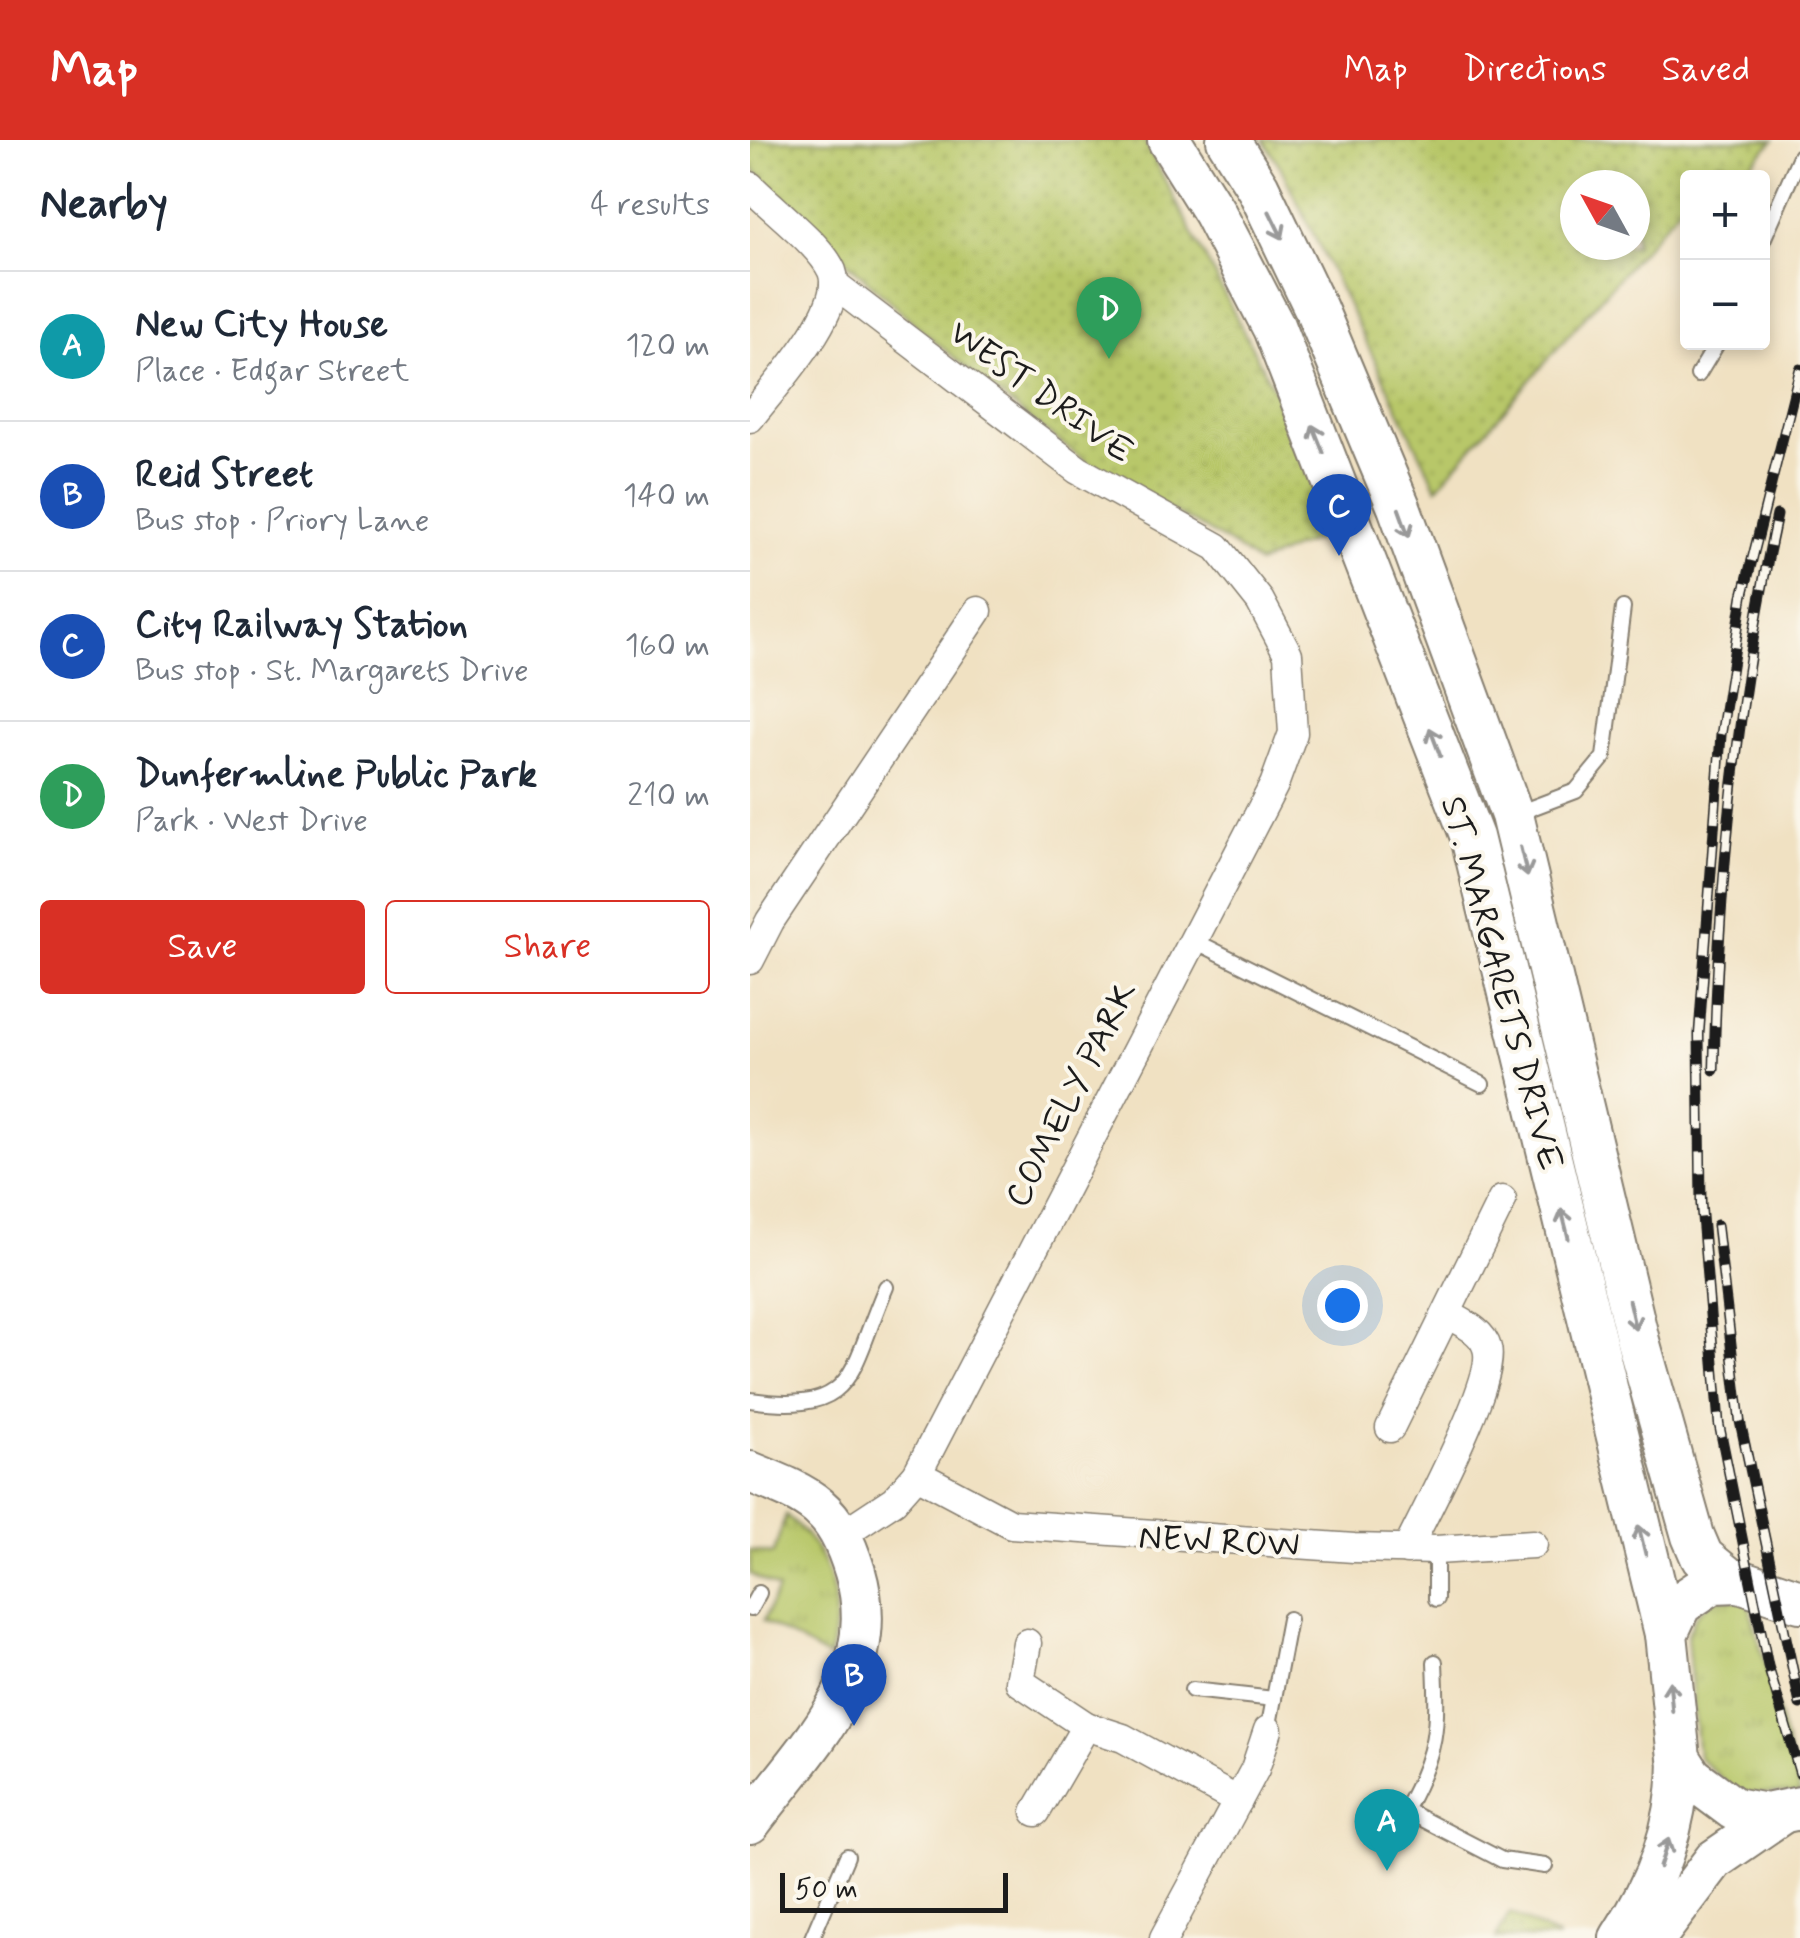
<!DOCTYPE html>
<html lang="en">
<head>
<meta charset="utf-8">
<style>
  :root { --surface:#fff; --page:#f2f2f3; --text:#1f2937; --muted:#747a83; --line:#e0e1e3; --accent:#d93025 }
  body { margin:0; font-family:Mynerve,sans-serif; background:var(--page); color:var(--text) }
  .controls { position:absolute; right:30px; top:30px; display:grid; overflow:hidden; border-radius:10px; box-shadow:0 5px 15px #0003 }
  .controls button { width:90px; height:90px; display:grid; place-items:center; padding:0; border:0; border-bottom:2px solid var(--line); background:var(--surface); color:var(--text); font:50px sans-serif }
  .compass { position:absolute; left:810px; top:30px; width:90px; height:90px; border-radius:50%; background:var(--surface); box-shadow:0 5px 15px #0003; rotate:310deg }
  .scale { position:absolute; left:30px; bottom:25px; width:228px; box-sizing:border-box; padding-left:10px; border:5px solid #1c1c1c; border-top:0; font-size:28px; line-height:35px; white-space:nowrap; color:#1c1c1c; -webkit-text-stroke:8px #fbf7ec; paint-order:stroke }
  .you { position:absolute; left:592px; top:1165px; width:35px; height:35px; margin:-25px; border:8px solid #fff; border-radius:50%; background:#1a73e8; box-shadow:0 0 0 15px #1a73e833 }
  .badge { display:grid; place-items:center; width:65px; height:65px; border-radius:50%; background:var(--accent); color:#fff; font-size:32px; font-weight:700 }
  .pin { position:absolute; translate:-50% -82px; filter:drop-shadow(0 2px 5px #0008) }
  .pin::after { content:''; position:absolute; top:52px; width:35px; height:30px; background:inherit; clip-path:polygon(0 0,100% 0,50% 100%) }
  .list { margin:0; padding:0; list-style:none }
  h2 { display:flex; justify-content:space-between; align-items:center; height:130px; margin:0; padding:0 40px; font-size:42px }
  h2 small { font-size:32px; font-weight:400; color:var(--muted) }
  .list li { display:grid; grid-template-columns:65px 1fr auto; gap:30px; align-items:center; box-sizing:border-box; height:150px; padding:0 40px; border-top:2px solid var(--line) }
  .list b { display:block; font-size:38px; white-space:nowrap }
  .list p { margin:0; font-size:32px; white-space:nowrap; color:var(--muted) }
  .list em { font-size:32px; font-style:normal; color:var(--muted) }
  .actions { display:flex; gap:20px; padding:30px 40px }
  .actions a { flex:1; padding:22px 0; border:2px solid var(--accent); border-radius:10px; text-align:center; font-size:35px; color:var(--accent) }
  .actions .main { background:var(--accent); color:#fff }
  .map { position:relative; flex:none; width:1050px; height:1798px; overflow:hidden }
  header { display:flex; align-items:center; gap:60px; box-sizing:border-box; height:140px; padding:0 50px; background:var(--accent); color:#fff }
  header strong { font-size:48px }
  nav { display:flex; gap:55px; margin-inline-start:auto; font-size:35px }
  main { display:flex }
  aside { flex:1; background:var(--surface) }
  .map>svg:first-child { display:block }
  .grass { fill:url(#grass-tufts); stroke:#6a7242; stroke-width:2.5 }
  .park { fill:url(#park-dots); stroke:#6a7242; stroke-width:2.5; fill-rule:evenodd }
  .lines { fill:none; stroke-linecap:round; stroke-linejoin:round }
  .lane-casing { stroke:#867e6f; stroke-width:18 }
  .street-casing { stroke:#867e6f; stroke-width:31 }
  .secondary-casing { stroke:#867e6f; stroke-width:44 }
  .primary-casing { stroke:#867e6f; stroke-width:46 }
  .lane { stroke:#fff; stroke-width:14 }
  .street { stroke:#fff; stroke-width:28 }
  .secondary { stroke:#fff; stroke-width:40 }
  .primary { stroke:#fff; stroke-width:42 }
  .rail-casing { stroke:#1c1c1c; stroke-width:11 }
  .rail { stroke:#fbf7ec; stroke-width:8; stroke-dasharray:22; stroke-linecap:butt }
  .oneway { stroke:#999 }
  .labels { text-anchor:middle; stroke-width:8; stroke-linejoin:round; paint-order:stroke }
  .street-label { font-size:35px; fill:#1c1c1c; stroke:#fbf7ec }
</style>
</head>
<body>
<header>
<strong>Map</strong>
<nav><a>Map</a><a>Directions</a><a>Saved</a></nav>
</header>
<main>
<aside>
<h2>Nearby<small>4 results</small></h2>
<ul class="list">
<li><span class="badge" style="background:#0f9aa8">A</span><div><b>New City House</b><p>Place · Edgar Street</p></div><em>120 m</em></li>
<li><span class="badge" style="background:#1a4fb4">B</span><div><b>Reid Street</b><p>Bus stop · Priory Lane</p></div><em>140 m</em></li>
<li><span class="badge" style="background:#1a4fb4">C</span><div><b>City Railway Station</b><p>Bus stop · St. Margarets Drive</p></div><em>160 m</em></li>
<li><span class="badge" style="background:#2e9e5b">D</span><div><b>Dunfermline Public Park</b><p>Park · West Drive</p></div><em>210 m</em></li>
</ul>
<div class="actions"><a class="main">Save</a><a>Share</a></div>
</aside>
<div class="map">
<svg width="1050" height="1798" viewBox="0 0 1050 1798">
  <defs>
    <pattern id="grass-tufts" width="24" height="20" patternUnits="userSpaceOnUse" patternTransform="scale(2.5)"><rect width="24" height="20" fill="#b8c769"/><path d="M3 7l-1-3M5 7V3M7 7l1-3M15 17l-1-3M17 17v-4M19 17l1-3" fill="none" stroke="#9eaa5a"/></pattern>
    <pattern id="park-dots" width="8" height="8" patternUnits="userSpaceOnUse" patternTransform="scale(2.5)"><rect width="8" height="8" fill="#b8c769"/><path d="M2 2h.1M6 6h.1" fill="none" stroke="#9eaa5a" stroke-width="1.8" stroke-linecap="round"/></pattern>
  </defs>
  <rect width="100%" height="100%" fill="#fbf7ec"/>
  <filter id="ink" filterUnits="userSpaceOnUse"><feTurbulence type="fractalNoise" baseFrequency=".01" numOctaves="2"/><feDisplacementMap in="SourceGraphic" scale="20" xChannelSelector="R" yChannelSelector="G"/><feConvolveMatrix kernelMatrix="1 2 1 2 8 2 1 2 1" color-interpolation-filters="sRGB"/></filter>
  <filter id="wash" filterUnits="userSpaceOnUse"><feTurbulence type="fractalNoise" baseFrequency=".0048" numOctaves="4" result="noise"/><feDisplacementMap in="SourceGraphic" scale="40" xChannelSelector="R" yChannelSelector="G"/><feGaussianBlur stdDeviation="2.25" result="paint"/><feColorMatrix in="noise" values="0 0 0 0 0 0 0 0 0 0 0 0 0 0 0 0 0 1.4 0 .05"/><feComposite in="paint" operator="in"/></filter>
  <g filter="url(#wash)">
    <rect width="100%" height="100%" fill="#f0e1c2"/>
    <g class="grass">
      <path d="M36,1375C80,1412 95,1463 79,1518L13,1481L28,1449L0,1434V1410L23,1414Z"/>
      <path d="M965,1458L998,1460L1050,1654L987,1653L948,1617L937,1496L946,1475Z"/>
      <path d="M760,1773L809,1798H746Z"/>
    </g>
    <g class="park">
      <path d="M0,0H394L549,298L579,393L508,424C453,381 388,359 332,318C212,232 103,131 0,26Z"/>
      <path d="M513,0H1024L996,30L969,21L955,37L938,38L937,58L687,348L530,26ZM885,45V105H825V45Z"/>
    </g>
  </g>
  <g filter="url(#ink)">
    <g class="lines">
      <g class="lane-casing">
        <g id="lane">
          <path d="M1012,102L1050,16"/>
          <path d="M948,235L968,202"/>
          <path d="M768,673L826,651L854,617L873,468"/>
          <path d="M443,800L732,944"/>
          <path d="M0,1260C108,1275 99,1232 136,1147"/>
          <path d="M686,1459V1410"/>
          <path d="M0,1469L9,1453"/>
          <path d="M685,1522C688,1588 688,1611 655,1670L752,1720L795,1726"/>
          <path d="M442,1550L524,1559"/>
          <path d="M518,1590L539,1479"/>
          <path d="M62,1798L97,1716"/>
        </g>
      </g>
      <g class="street-casing">
        <g id="street">
          <path d="M0,46C21,68 71,105 82,131C97,169 22,249 0,278"/>
          <path d="M84,144L328,330L467,407L510,461L538,514L543,593L524,645L167,1334L144,1360L94,1393"/>
          <path d="M0,820L20,781L228,471"/>
          <path d="M640,1288L752,1060"/>
          <path d="M167,1334L261,1384L604,1408L686,1410L783,1404"/>
          <path d="M657,1410C674,1374 747,1240 737,1208C732,1190 712,1183 697,1174"/>
          <path d="M277,1503L270,1542L336,1586"/>
          <path d="M286,1672L336,1586L373,1598L488,1661"/>
          <path d="M414,1798L505,1629L518,1590"/>
        </g>
      </g>
      <g class="secondary-casing">
        <g id="secondary">
          <path d="M0,1332C62,1357 85,1366 105,1432C136,1536 57,1606 0,1683"/>
          <path d="M870,1798C907,1742 929,1685 929,1618"/>
          <path d="M905,1798L964,1720L1031,1674"/>
        </g>
      </g>
      <g class="primary-casing">
        <g id="primary">
          <path d="M419,0L464,72L524,188L722,697L916,1494"/>
          <path d="M478,0L508,48L566,169L649,367L762,675L888,1201L943,1396L952,1417L980,1440"/>
          <path d="M1050,1461L990,1441L963,1442L930,1464L916,1494L929,1618L941,1637L984,1669L1016,1675L1050,1668"/>
        </g>
      </g>
      <use href="#lane" class="lane"/>
      <use href="#street" class="street"/>
      <use href="#secondary" class="secondary"/>
      <use href="#primary" class="primary"/>
      <g class="rail-casing">
        <g id="rail">
          <path d="M1050,229L993,456L971,595L949,894L951,1064L969,1284L1018,1526L1050,1634"/>
          <path d="M964,930C968,742 987,558 1027,375"/>
          <path d="M967,1085L990,1281L1050,1564"/>
        </g>
      </g>
      <use href="#rail" class="rail"/>
    </g>
    <defs><path id="oneway-shaft" d="M-6 0H5M1.5-3L5.5 0L1.5 3" fill="none" stroke-width="1.6" stroke-linecap="round" stroke-linejoin="round" transform="scale(2.5)"/></defs>
    <g class="oneway">
      <use href="#oneway-shaft" transform="translate(526 85) rotate(64)"/>
      <use href="#oneway-shaft" transform="translate(568 299) rotate(-112)"/>
      <use href="#oneway-shaft" transform="translate(654 383) rotate(70)"/>
      <use href="#oneway-shaft" transform="translate(685 602) rotate(-111)"/>
      <use href="#oneway-shaft" transform="translate(774 722) rotate(76)"/>
      <use href="#oneway-shaft" transform="translate(815 1084) rotate(-104)"/>
      <use href="#oneway-shaft" transform="translate(882 1175) rotate(77)"/>
      <use href="#oneway-shaft" transform="translate(892 1400) rotate(-104)"/>
      <use href="#oneway-shaft" transform="translate(921 1556) rotate(-95)"/>
      <use href="#oneway-shaft" transform="translate(914 1713) rotate(-72)"/>
    </g>
  </g>
  <g class="labels">
    <g class="street-label">
      <text transform="translate(292 251) rotate(36)" y="12">WEST DRIVE</text>
      <text transform="translate(753 843) rotate(75)" y="12">ST. MARGARETS DRIVE</text>
      <text transform="translate(320 954) rotate(-63)" y="12">COMELY PARK</text>
      <text transform="translate(469 1400) rotate(3)" y="12">NEW ROW</text>
    </g>
  </g>
</svg>
<div class="controls">
<button>+</button>
<button>−</button>
</div>
<svg class="compass" viewBox="-18 -18 36 36"><path d="M0-13l5 13h-10z" fill="#e53935"/><path d="M0 13l5-13h-10z" fill="#747a83"/></svg>
<div class="scale">50 m</div>
<div class="you"></div>
<div class="pin badge" style="left:637px;top:1731px;background:#0f9aa8">A</div>
<div class="pin badge" style="left:104px;top:1586px;background:#1a4fb4">B</div>
<div class="pin badge" style="left:589px;top:416px;background:#1a4fb4">C</div>
<div class="pin badge" style="left:359px;top:219px;background:#2e9e5b">D</div>
</div>
</main>
</body>
</html>
